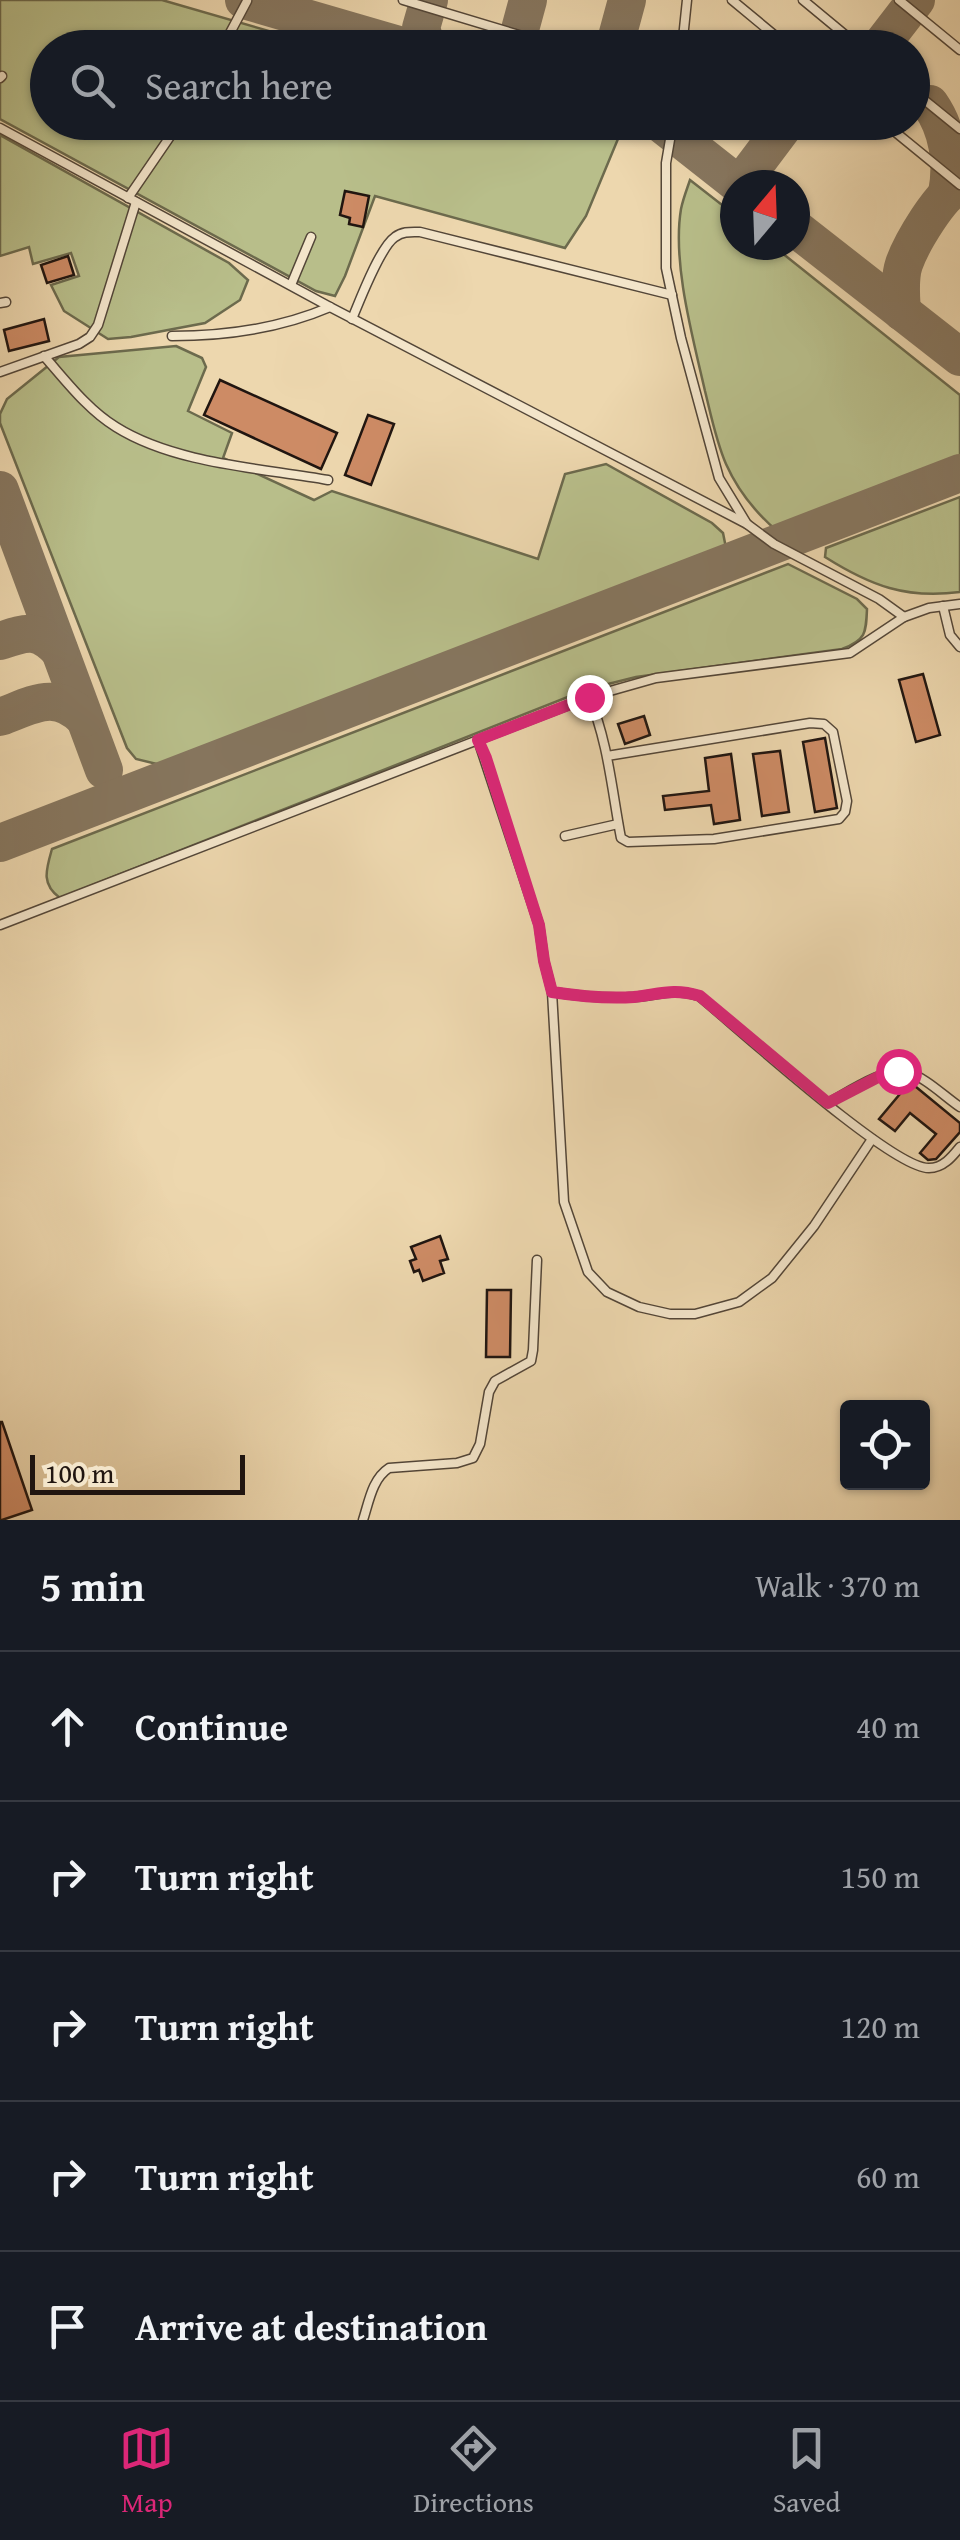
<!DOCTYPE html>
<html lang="en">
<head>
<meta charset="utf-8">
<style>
  :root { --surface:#171b24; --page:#242831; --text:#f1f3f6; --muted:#9ea1a6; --line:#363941; --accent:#db2777 }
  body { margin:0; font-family:"Gentium Book Plus",serif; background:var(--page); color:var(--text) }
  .controls { position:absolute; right:30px; bottom:30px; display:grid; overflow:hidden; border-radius:10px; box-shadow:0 2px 8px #0004 }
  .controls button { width:90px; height:90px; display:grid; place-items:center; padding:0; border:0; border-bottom:2px solid var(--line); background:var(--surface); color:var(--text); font:50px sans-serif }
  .compass { position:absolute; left:720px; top:170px; width:90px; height:90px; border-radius:50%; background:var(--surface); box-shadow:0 2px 8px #0004; rotate:19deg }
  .scale { position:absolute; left:30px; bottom:25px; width:215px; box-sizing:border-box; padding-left:10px; border:5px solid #201510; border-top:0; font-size:28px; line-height:35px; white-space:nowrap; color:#201510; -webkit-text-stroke:8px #f3e5ca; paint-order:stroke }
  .stop { position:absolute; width:30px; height:30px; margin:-22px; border:8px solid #db2777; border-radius:50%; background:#fff }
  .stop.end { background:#db2777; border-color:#fff; box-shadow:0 2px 10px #0008 }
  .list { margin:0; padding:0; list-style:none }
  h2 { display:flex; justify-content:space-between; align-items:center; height:130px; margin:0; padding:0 40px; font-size:42px }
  h2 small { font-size:32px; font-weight:400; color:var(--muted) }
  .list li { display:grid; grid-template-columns:65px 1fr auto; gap:30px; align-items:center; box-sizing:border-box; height:150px; padding:0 40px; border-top:2px solid var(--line) }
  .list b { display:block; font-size:38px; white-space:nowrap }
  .list em { font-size:32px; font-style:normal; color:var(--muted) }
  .icon { flex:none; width:55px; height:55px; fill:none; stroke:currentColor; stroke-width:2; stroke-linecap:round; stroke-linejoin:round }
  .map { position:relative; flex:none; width:960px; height:1520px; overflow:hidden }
  .search { position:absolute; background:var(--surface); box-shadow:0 2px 8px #0004; left:30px; right:30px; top:30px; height:110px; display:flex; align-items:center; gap:25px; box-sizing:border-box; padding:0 35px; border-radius:55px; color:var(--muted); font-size:38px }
  .sheet { height:880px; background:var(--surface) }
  nav { display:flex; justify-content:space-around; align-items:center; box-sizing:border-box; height:140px; border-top:2px solid var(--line); background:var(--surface); font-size:28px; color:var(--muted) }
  nav a { display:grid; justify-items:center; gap:5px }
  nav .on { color:var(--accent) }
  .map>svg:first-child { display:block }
  .green { fill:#b8be8a; stroke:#6c6a4d; stroke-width:2.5 }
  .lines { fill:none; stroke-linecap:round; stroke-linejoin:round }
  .taxiway { stroke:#86765f; stroke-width:38 }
  .building { fill:#cd8b65; stroke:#201510; stroke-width:2.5 }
  .service-casing { stroke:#534638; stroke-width:11 }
  .service { stroke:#f3e5ca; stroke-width:8 }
  .route { stroke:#db2777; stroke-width:12 }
</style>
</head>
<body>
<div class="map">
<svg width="960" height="1520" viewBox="0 0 960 1520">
  <rect width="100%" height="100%" fill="#edd7ae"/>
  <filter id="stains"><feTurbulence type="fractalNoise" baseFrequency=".002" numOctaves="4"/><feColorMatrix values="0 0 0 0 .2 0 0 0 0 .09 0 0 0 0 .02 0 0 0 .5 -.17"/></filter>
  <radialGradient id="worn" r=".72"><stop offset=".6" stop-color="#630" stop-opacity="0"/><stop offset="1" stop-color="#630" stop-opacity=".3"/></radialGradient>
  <g class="green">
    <path d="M0,0H162L324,47L48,48V122H580L620,134L586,216L565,248L375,196L345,276L335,296L316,291L0,119Z"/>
    <path d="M0,135L229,263L248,280L240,300L205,323L131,337L108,339L64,311L51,285L79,276L71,253L33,264L29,247L0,256Z"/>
    <path d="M690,180L735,215V245H772L960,395V458L777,531C755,512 738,491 726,464C716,441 711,415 705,391C693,338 672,263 681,209C683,199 687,189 690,180Z"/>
    <path d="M176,346L202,358L206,367L188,411L232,433L223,458L314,500L332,491L538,559L565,474L606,464L712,523L723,533L726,548L161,765L136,759L127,748L0,423V414L7,399L59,357Z"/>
    <path d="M960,497V592C906,599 871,586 825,557L826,548Z"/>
    <path d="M788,564L857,599L867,609C866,633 866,640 842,649L636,677L588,689L60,898C41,884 46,870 52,849Z"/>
  </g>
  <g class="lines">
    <g class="taxiway">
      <path d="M244,0L409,48"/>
      <path d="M427,48L421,28L429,0"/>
      <path d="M515,48L528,0"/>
      <path d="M614,48L627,0"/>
      <path d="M879,48L916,0"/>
      <path d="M930,104C948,130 953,162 947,193"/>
      <path d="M659,122L739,185"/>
      <path d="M747,185L748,174L787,122"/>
      <path d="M795,228L960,357"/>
      <path d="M902,312C901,296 899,279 904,264C911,244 941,192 960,185"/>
      <path d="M0,490L104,770"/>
      <path d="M0,641C27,632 37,628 59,650"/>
      <path d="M0,717C33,705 55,689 84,718"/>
      <path d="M0,843L960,473"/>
    </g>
  </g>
  <g class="building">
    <path d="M345,191L369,196L363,227L349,224L350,218L340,215Z"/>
    <path d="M68,256L74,275L47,283L41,265Z"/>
    <path d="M44,319L49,341L9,351L4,330Z"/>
    <path d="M220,380L337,433L321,469L204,415Z"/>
    <path d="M368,415L394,424L371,485L345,475Z"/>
    <path d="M923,674L940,735L916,742L899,680Z"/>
    <path d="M644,716L650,735L625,744L618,724Z"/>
    <path d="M825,738L837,808L815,812L803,742Z"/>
    <path d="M780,751L789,812L762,816L753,754Z"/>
    <path d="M731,754L740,820L714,824L711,805L665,810L663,796L709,791L705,758Z"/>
    <path d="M910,1082L960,1123V1132L936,1159L928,1160L920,1153L936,1134L910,1113L895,1131L879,1119Z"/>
    <path d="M440,1236L448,1259L440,1261L444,1273L423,1281L419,1270L414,1272L410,1261L416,1259L411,1247Z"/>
    <path d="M487,1290H511L510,1357H486Z"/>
    <path d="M0,1422H2L32,1510L2,1520H0Z"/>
  </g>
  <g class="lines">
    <g class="service-casing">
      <g id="service">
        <path d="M403,0L562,48"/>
        <path d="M732,0L790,48"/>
        <path d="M803,0L861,48"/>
        <path d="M899,0L960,50"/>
        <path d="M222,48L247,1"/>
        <path d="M682,48L687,0"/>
        <path d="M0,78L2,76"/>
        <path d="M912,90L960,129"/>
        <path d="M673,122L666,163V268L681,338L719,478L747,524L774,544L879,599L904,617L929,608L960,604"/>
        <path d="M883,122L960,185"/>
        <path d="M0,128L330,307L747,524"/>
        <path d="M128,198L180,122"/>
        <path d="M291,285L311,237"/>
        <path d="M0,303L6,302"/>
        <path d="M352,319C360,300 380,247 395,237C403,231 411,232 420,232L672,295"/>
        <path d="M172,336C225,336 281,328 330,307"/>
        <path d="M44,356C66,381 88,410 116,427C175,464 261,468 328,480"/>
        <path d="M0,372L79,344L90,337L98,325L136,202"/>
        <path d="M943,606L950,635L960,647"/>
        <path d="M589,697C608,741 612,791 621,838L628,842L714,839L839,819L845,812L847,801L833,732L824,724L810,723L607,756"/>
        <path d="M478,740L539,925L544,961L552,992C578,996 607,999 634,997C660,995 674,988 699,996C736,1026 892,1169 929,1168C943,1168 952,1157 960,1147"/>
        <path d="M565,836L618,824"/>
        <path d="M0,925L589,697L656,678L850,653L904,617"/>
        <path d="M552,992L564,1202L588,1272L607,1292L639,1307L670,1314H695L739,1302L772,1278L814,1226L872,1139"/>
        <path d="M828,1103C847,1093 886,1066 907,1072C925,1077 944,1096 960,1107"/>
        <path d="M363,1520C369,1502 372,1479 389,1468L457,1463L473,1458L480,1444L489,1392L495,1381L531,1361L533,1350L537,1260"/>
      </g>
    </g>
    <use href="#service" class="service"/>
  </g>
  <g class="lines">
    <path class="route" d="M589,697L478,740L486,758L539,925L544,961L552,992C578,996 607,999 634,997C660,994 674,988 700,996L828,1103L884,1074L898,1071"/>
  </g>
  <rect width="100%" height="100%" filter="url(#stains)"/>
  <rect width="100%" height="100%" fill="url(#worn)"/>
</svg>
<div class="controls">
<button><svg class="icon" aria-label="locate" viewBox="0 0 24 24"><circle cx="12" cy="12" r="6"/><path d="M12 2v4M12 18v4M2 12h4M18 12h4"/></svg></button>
</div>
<svg class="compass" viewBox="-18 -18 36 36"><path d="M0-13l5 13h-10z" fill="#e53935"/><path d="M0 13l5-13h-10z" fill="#9ea1a6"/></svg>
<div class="scale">100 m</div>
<div class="stop" style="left:898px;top:1071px"></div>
<div class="stop end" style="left:589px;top:697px"></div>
<div class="search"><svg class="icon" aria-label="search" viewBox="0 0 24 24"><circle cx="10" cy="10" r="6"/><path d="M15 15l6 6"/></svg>Search here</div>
</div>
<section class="sheet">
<h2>5 min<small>Walk · 370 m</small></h2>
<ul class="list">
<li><svg class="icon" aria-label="ahead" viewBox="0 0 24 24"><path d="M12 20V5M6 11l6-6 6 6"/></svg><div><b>Continue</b></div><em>40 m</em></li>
<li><svg class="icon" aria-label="right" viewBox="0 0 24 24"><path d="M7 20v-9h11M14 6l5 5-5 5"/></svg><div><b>Turn right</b></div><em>150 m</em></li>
<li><svg class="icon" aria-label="right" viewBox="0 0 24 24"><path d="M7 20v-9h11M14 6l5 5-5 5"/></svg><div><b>Turn right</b></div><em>120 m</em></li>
<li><svg class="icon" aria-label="right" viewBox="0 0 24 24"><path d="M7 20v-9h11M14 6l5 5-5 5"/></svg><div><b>Turn right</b></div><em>60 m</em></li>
<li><svg class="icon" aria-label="arrive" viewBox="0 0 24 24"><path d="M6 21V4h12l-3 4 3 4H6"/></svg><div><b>Arrive at destination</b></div></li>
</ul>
</section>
<nav>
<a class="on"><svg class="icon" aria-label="map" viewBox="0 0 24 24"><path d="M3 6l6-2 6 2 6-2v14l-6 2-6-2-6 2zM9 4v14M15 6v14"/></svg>Map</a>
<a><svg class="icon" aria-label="directions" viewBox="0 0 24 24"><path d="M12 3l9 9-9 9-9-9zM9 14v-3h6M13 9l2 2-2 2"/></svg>Directions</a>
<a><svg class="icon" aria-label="saved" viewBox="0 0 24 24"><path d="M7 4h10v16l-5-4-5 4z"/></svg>Saved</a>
</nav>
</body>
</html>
